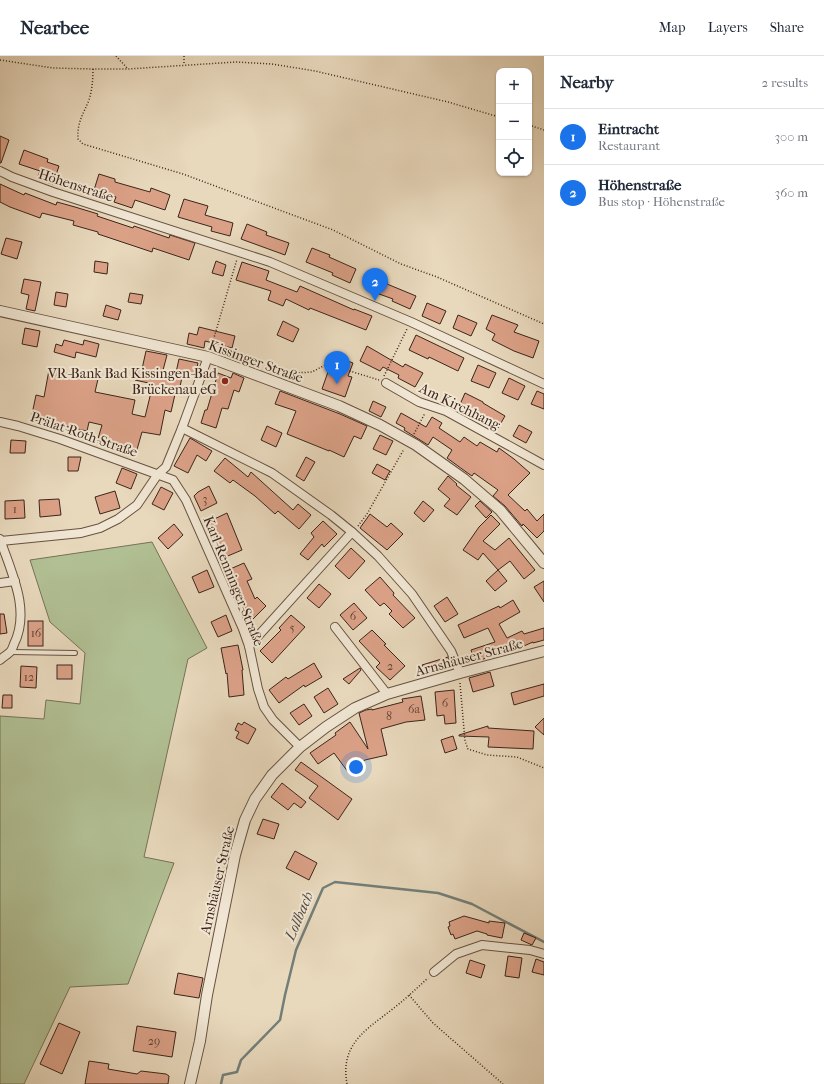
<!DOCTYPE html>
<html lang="en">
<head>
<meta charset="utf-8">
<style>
  :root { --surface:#fff; --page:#f2f2f3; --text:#1f2937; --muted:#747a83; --line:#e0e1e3; --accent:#1a73e8 }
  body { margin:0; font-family:"IM FELL French Canon",serif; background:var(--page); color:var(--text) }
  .controls { position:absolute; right:12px; top:12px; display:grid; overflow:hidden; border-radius:8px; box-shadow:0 1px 3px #0004 }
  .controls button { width:36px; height:36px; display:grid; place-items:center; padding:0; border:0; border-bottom:1px solid var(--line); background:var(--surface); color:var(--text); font:20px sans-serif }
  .you { position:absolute; left:356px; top:711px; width:14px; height:14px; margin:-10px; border:3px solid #fff; border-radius:50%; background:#1a73e8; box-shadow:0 0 0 6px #1a73e833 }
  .badge { display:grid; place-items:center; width:26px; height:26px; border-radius:50%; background:var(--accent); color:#fff; font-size:13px; font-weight:700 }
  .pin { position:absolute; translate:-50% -33px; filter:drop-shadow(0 1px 2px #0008) }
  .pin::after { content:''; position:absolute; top:21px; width:14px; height:12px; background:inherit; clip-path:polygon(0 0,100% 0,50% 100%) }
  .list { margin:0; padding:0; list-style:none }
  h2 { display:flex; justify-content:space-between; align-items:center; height:52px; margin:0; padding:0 16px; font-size:17px }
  h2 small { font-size:13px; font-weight:400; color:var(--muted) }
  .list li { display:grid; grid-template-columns:26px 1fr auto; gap:12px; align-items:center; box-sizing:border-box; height:56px; padding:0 16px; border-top:1px solid var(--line) }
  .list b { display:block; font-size:15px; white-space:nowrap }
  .list p { margin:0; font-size:13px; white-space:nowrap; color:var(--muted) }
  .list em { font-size:13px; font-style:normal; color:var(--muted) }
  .icon { flex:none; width:22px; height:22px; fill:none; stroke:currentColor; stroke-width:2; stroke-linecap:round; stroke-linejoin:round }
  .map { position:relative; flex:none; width:544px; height:1028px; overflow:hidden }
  header { display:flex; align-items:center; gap:24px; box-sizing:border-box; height:56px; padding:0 20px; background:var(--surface); border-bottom:1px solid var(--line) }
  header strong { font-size:19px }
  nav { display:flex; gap:22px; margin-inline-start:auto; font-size:14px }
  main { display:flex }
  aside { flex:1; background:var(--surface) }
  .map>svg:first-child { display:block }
  .green { fill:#b1c094; stroke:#767257 }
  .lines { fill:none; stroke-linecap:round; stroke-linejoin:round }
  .stream { stroke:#737e78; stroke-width:2.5 }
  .building { fill:#dba187; stroke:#3c251a }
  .service-casing { stroke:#675242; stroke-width:6 }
  .minor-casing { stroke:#675242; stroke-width:10 }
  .tertiary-casing { stroke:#675242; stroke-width:12 }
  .path { stroke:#3c251a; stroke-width:1.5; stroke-dasharray:1 2; stroke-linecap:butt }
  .service { stroke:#f0e6d3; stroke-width:4 }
  .minor { stroke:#f0e6d3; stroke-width:8 }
  .tertiary { stroke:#f0e6d3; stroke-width:10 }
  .poi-dot { fill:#8f2418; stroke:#f0e6d3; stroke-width:1.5 }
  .labels { text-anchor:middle; stroke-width:4; stroke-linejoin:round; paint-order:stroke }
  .number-label { font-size:12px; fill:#644435 }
  .street-label { font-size:14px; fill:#3c251a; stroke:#f0e6d3 }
  .poi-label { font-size:14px; fill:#3c251a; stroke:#f0e6d3; text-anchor:end }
  .water-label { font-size:15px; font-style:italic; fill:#534a41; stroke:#f0e6d3 }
</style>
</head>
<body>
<header>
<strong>Nearbee</strong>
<nav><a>Map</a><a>Layers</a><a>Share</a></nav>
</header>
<main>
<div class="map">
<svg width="544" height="1028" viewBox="0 0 544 1028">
  <rect width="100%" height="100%" fill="#e8d8bc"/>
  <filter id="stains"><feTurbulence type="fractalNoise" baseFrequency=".005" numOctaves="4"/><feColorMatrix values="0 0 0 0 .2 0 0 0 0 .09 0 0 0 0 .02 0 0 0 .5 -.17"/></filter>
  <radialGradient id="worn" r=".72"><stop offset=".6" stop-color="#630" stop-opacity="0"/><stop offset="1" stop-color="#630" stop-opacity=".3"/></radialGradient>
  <path class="green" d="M152,486L207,592L188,603L144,801L174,807L128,928L70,931L24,1028H0V660L44,663L46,644L80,648L85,597L50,566L30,504Z"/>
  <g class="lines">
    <path class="stream" d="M221,1028L223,1019L237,1016L241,1004L280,964L285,939L296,894L323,832L335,826L438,837L472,848L544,886"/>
  </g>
  <g class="building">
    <path d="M0,80L9,84L1,107H0Z"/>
    <path d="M24,94L48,103L47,106L59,110L53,128L37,123L40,115L19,108Z"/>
    <path d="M99,118L115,123V126L150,136L151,132L170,139L165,154L135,144L132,152L114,146L116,141L94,134Z"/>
    <path d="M0,128L24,139L25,137L56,149L57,146L75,151L98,158L97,160L133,172L134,170L169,182L170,179L195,187L189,204L153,192L152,196L98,178V176L73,169L74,165L42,157L40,162L10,151L0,146Z"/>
    <path d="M184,143L208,150L205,159L233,167L230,180L211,175L212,171L178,161Z"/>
    <path d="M247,168L267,176L266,179L289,187L285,199L241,183Z"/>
    <path d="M6,182L22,186L17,203L1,198Z"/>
    <path d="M312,192L330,199L329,201L356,213L350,227L332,219L333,217L306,206Z"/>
    <path d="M95,205L108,207L107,218L94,216Z"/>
    <path d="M216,205L226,209L223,220L212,217Z"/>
    <path d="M242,206L269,215L266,224L297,236L300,230L354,254V253L372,260L366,274L310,252L309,254L286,243L283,250L268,244L271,235L236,224Z"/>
    <path d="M372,221L388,226L387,228L416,240L410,253L392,245L393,243L368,234Z"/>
    <path d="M24,223L41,226L35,255L26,253L29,239L21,237Z"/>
    <path d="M56,236L68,238L66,251L54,249Z"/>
    <path d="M130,237L143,239L141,248L128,246Z"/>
    <path d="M427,247L446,255L440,268L422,260Z"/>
    <path d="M106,249L121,254L118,264L103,260Z"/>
    <path d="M458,259L477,267L471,280L453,272Z"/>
    <path d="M492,259L518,269L514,276L539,285L533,302L514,295L492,284L495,278L486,273Z"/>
    <path d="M283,265L299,273L293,286L277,279Z"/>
    <path d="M199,271L235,280L232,292L205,285L204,292L187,288L189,277L197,279Z"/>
    <path d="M25,272L40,275L37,291L22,288Z"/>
    <path d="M416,279L464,302L458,315L429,301L428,303L409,294Z"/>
    <path d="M64,284L83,289L84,284L99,288L96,301L76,296L75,302L54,296L56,288L62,290Z"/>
    <path d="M367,290L403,311L405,308L423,317L415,331L398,322L399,319L383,311L380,315L360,305Z"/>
    <path d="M146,295L167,299L162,318L175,321L179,303L198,307L195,320L183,317L179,335L176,334L171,356L165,354L160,379L142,376L136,397L97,386L102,369L89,366L87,375L31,363L36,339L44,341L49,314L98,323L95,336L135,344L132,358L145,361L153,328L135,324L137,312L142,313Z"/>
    <path d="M340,302L353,307L348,320L352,321L345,341L322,333L329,313L335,315Z"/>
    <path d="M478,309L496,317L489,332L471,325Z"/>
    <path d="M218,317L231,322L233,317L244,322L239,336L234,334L228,353L222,352L216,372L201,367L205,354H207Z"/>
    <path d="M509,322L525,330L518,344L502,337Z"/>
    <path d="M280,335L340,358L367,370L361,383L354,380L344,401L329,394V395L287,378L296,355L275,348Z"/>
    <path d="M537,335L544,338V353L531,348Z"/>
    <path d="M465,337L483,346V347L505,360L498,372L477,360L476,361L458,353Z"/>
    <path d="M373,345L386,351L381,361L369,355Z"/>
    <path d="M401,357L426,371L432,361L442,367L439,372L460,386L464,381L477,390L480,386L497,396L499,392L514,403L530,417L508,439L525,455L527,453L537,465L544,458V475L537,482L523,468L522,470L505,450L493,440L498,434L474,417L472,420L469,418L447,402L452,394L433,381L428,389L404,374L405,372L396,367Z"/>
    <path d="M519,369L532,376L526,387L513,380Z"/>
    <path d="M267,370L282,377L276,391L261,384Z"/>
    <path d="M380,379L393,385L386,399L373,393Z"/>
    <path d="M190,382L212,395L206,405L197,399L188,417L174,410Z"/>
    <path d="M11,384L26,385L25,397H10Z"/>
    <path d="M68,401H81L78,415H68Z"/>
    <path d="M306,401L315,406L304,425L296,420Z"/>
    <path d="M225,402L248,421L251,416L293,454L298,448L311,459L299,473L278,455L275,458L255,440L233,424L230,427L214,415Z"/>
    <path d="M377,408L390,415L385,424L372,417Z"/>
    <path d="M122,412L137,418L131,433L116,427Z"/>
    <path d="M448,420L457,428L456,429L471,441L457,459L444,450L450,443L438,433Z"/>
    <path d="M209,430L217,447L201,455L194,440L198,436Z"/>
    <path d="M161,431L173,437L164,454L152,448Z"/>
    <path d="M115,435L120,452L100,458L95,441Z"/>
    <path d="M59,443L61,459L40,461L39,444Z"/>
    <path d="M24,444L25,462L5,463V445Z"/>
    <path d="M423,445L434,454L424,466L414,457Z"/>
    <path d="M480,445L492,456L486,462L475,450Z"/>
    <path d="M227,457L242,494L223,502L208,466Z"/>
    <path d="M370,458L387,471L391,467L403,478L387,494L360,472Z"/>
    <path d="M491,459L500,468L483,485L495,494L509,482L535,514L524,523L510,505L498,514L483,497L478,504L463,494L479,471Z"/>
    <path d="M323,465L337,478L324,491L322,488L308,504L300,498L314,481L311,477Z"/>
    <path d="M174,468L183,479L168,493L158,482Z"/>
    <path d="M351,492L365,505L349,523L335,510Z"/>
    <path d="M244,507L252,523L247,525L255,543L257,541L266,550L252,564L243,555L246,552L228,514Z"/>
    <path d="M207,514L214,531L199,537L192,521Z"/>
    <path d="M498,514L507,525L495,535L486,525Z"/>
    <path d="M380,521L394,537L393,539L415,562L403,572L389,558L392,555L384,547L380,550L365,534Z"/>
    <path d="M544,525V546L534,531Z"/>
    <path d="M319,528L331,538L319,552L307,542Z"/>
    <path d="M447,541L458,558L445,566L434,550Z"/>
    <path d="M513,544L520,556L499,568L507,582L522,575L524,578L544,572V584L533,587V586L517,593L515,587L489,601L475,606L471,594L495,586L488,572L464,582L458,569L499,550L500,552Z"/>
    <path d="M354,547L367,562L353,574L340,559Z"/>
    <path d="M0,558H4L7,577L0,578Z"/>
    <path d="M226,559L232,575L218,581L211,566Z"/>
    <path d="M291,559L305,571L272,607L260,595L281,574L279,572Z"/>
    <rect x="28" y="565" width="15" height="25"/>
    <path d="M372,574L386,588L384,589L405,610L390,624L376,611L380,607L359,585Z"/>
    <path d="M238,589L243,614H242L244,639L229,641L227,617L226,618L221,592Z"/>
    <path d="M448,601L449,604L428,618L422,609Z"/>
    <path d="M314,607L322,621L305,631L304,629L279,647L269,634L286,621L288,623Z"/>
    <rect x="57" y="609" width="15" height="14"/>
    <path d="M21,610L37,611L36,632L20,631Z"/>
    <path d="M360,612L361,614L349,628L343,623Z"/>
    <path d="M490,616L494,630L473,636L469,622Z"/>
    <path d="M544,628V640L514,649L511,637Z"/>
    <path d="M328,632L338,648L324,657L314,641Z"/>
    <path d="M454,634L456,667L445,668L444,659L437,660L435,636Z"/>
    <path d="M3,639H12V652H2Z"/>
    <path d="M421,640L425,664L406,666L381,673L387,699L365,704L348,716L334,697L318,708L310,697L336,679L335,677L350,666L368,693L359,657L366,654L372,653V654L403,646L402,643Z"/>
    <path d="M304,648L312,660L299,669L290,657Z"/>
    <path d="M544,662V679L535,671Z"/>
    <path d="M244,666L256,673L248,688L236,682L239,676L235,674L238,667L242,669Z"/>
    <path d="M488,670V672L534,675L533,693L488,691L489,681L459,680V679Z"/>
    <path d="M453,680L457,693L445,697L441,684Z"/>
    <path d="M301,706L352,743L338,764L309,742L318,730L295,714Z"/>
    <path d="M282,727L306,746L301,752L294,747L288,754L271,741Z"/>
    <path d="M263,763L279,768L274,783L257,778Z"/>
    <path d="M295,795L317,807L309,824L286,812Z"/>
    <path d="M464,860L489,867V865L505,867L502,882L487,879V878L477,875L455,883L453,878L451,879L448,871L450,870L449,866Z"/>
    <path d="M524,877L536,882L532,889L521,884Z"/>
    <path d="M508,900L522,902L519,922L505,920Z"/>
    <path d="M536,903L544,906V919L532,916Z"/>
    <path d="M470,904L485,909L481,922L466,917Z"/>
    <path d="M178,917L203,922L199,942L174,938Z"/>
    <path d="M59,967L80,976L62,1018L40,1008Z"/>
    <path d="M137,970L176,976L172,1001L133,995Z"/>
    <path d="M89,1005L109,1008L108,1013L137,1018L141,1015L166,1018L169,1020L168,1028H85Z"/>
  </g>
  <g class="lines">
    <g class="service-casing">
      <path id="service" d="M11,596L75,597"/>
    </g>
    <g class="minor-casing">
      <g id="minor">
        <path d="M0,115L12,121L53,136L270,206L411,266L544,328"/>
        <path d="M386,327L419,346L446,355L544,409"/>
        <path d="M0,366L18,370L60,383L173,424L186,444L243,573L249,590L258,633L264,651L273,664L300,691"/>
        <path d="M182,372L272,417L331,459L352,476L378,500L412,538L451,595L460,617"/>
        <path d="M0,483C11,516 31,554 14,588C13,591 12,594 10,596C7,599 3,601 0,604"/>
        <path d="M1,485L81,477L100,472L118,463L137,449L158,418L166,411L182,372L208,301"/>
        <path d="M0,527L15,525"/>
        <path d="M335,571L387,638"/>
        <path d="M249,590L352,476"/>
        <path d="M434,916L456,898L482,889L530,894L544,898"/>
      </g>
    </g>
    <g class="tertiary-casing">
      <g id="tertiary">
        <path d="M0,255L208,301L339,350L380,369L416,389L464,423L500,454L544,507"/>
        <path d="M190,1028L200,985L207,939L235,799L245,764L255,743L272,719L300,691L326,671L355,652L387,638L460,617L544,595"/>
      </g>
    </g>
    <g class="path">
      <path d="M116,0L128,13"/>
      <path d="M184,0V9"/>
      <path d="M0,4L53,12L93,13H128L236,6L272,8L315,15L448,46L499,61"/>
      <path d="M93,13C93,24 92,34 89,44C83,59 77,66 78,83L83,88L183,118L333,174L401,208L437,221L544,268"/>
      <path d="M529,69L544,74"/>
      <path d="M211,292L237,203"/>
      <path d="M384,320L407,273"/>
      <path d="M293,322L295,317L312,316L327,308L379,324"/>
      <path d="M414,378L425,357"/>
      <path d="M358,470L367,458L404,393"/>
      <path d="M460,627L465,685L468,693L487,699L517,701L544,712"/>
      <path d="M409,939L433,967L503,1028"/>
      <path d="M347,1028C339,984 372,971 400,947C410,939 419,930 428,922"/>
    </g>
    <use href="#service" class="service"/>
    <use href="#minor" class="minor"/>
    <use href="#tertiary" class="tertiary"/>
  </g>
  <circle class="poi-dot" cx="225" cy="325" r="4"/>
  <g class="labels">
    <g class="number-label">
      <text x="205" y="447">3</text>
      <text x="15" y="457">1</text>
      <text x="353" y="564">6</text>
      <text x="292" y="576">5</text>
      <text x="36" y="581">16</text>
      <text x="390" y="614">2</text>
      <text x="29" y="625">12</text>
      <text x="445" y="651">6</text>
      <text x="414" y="657">6a</text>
      <text x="389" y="664">8</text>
      <text x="154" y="989">29</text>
    </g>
    <g class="street-label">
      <text transform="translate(76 129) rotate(18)" y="5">Höhenstraße</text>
      <text transform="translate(256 305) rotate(20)" y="5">Kissinger Straße</text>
      <text transform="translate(460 350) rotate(26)" y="5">Am Kirchhang</text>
      <text transform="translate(84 378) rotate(19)" y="5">Prälat-Roth-Straße</text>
      <text transform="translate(234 525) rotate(68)" y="5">Karl-Renninger-Straße</text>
      <text transform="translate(469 601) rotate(-15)" y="5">Arnshäuser Straße</text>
      <text transform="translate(217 824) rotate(-77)" y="5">Arnshäuser Straße</text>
    </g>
    <g class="poi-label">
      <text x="217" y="322">VR-Bank Bad Kissingen-Bad<tspan x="217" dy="16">Brückenau eG</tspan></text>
    </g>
    <g class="water-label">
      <text transform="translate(299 860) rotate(-67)" y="5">Lollbach</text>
    </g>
  </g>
  <rect width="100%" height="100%" filter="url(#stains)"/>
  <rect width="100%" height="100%" fill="url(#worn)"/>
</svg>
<div class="controls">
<button>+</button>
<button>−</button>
<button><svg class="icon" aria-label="locate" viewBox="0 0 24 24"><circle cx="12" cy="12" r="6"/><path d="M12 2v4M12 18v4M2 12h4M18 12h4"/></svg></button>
</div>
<div class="you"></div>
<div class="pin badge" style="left:337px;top:328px">1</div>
<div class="pin badge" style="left:375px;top:245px">2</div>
</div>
<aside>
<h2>Nearby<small>2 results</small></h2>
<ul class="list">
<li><span class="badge">1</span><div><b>Eintracht</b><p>Restaurant</p></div><em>300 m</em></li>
<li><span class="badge">2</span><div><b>Höhenstraße</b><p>Bus stop · Höhenstraße</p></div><em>360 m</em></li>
</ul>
</aside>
</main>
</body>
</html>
